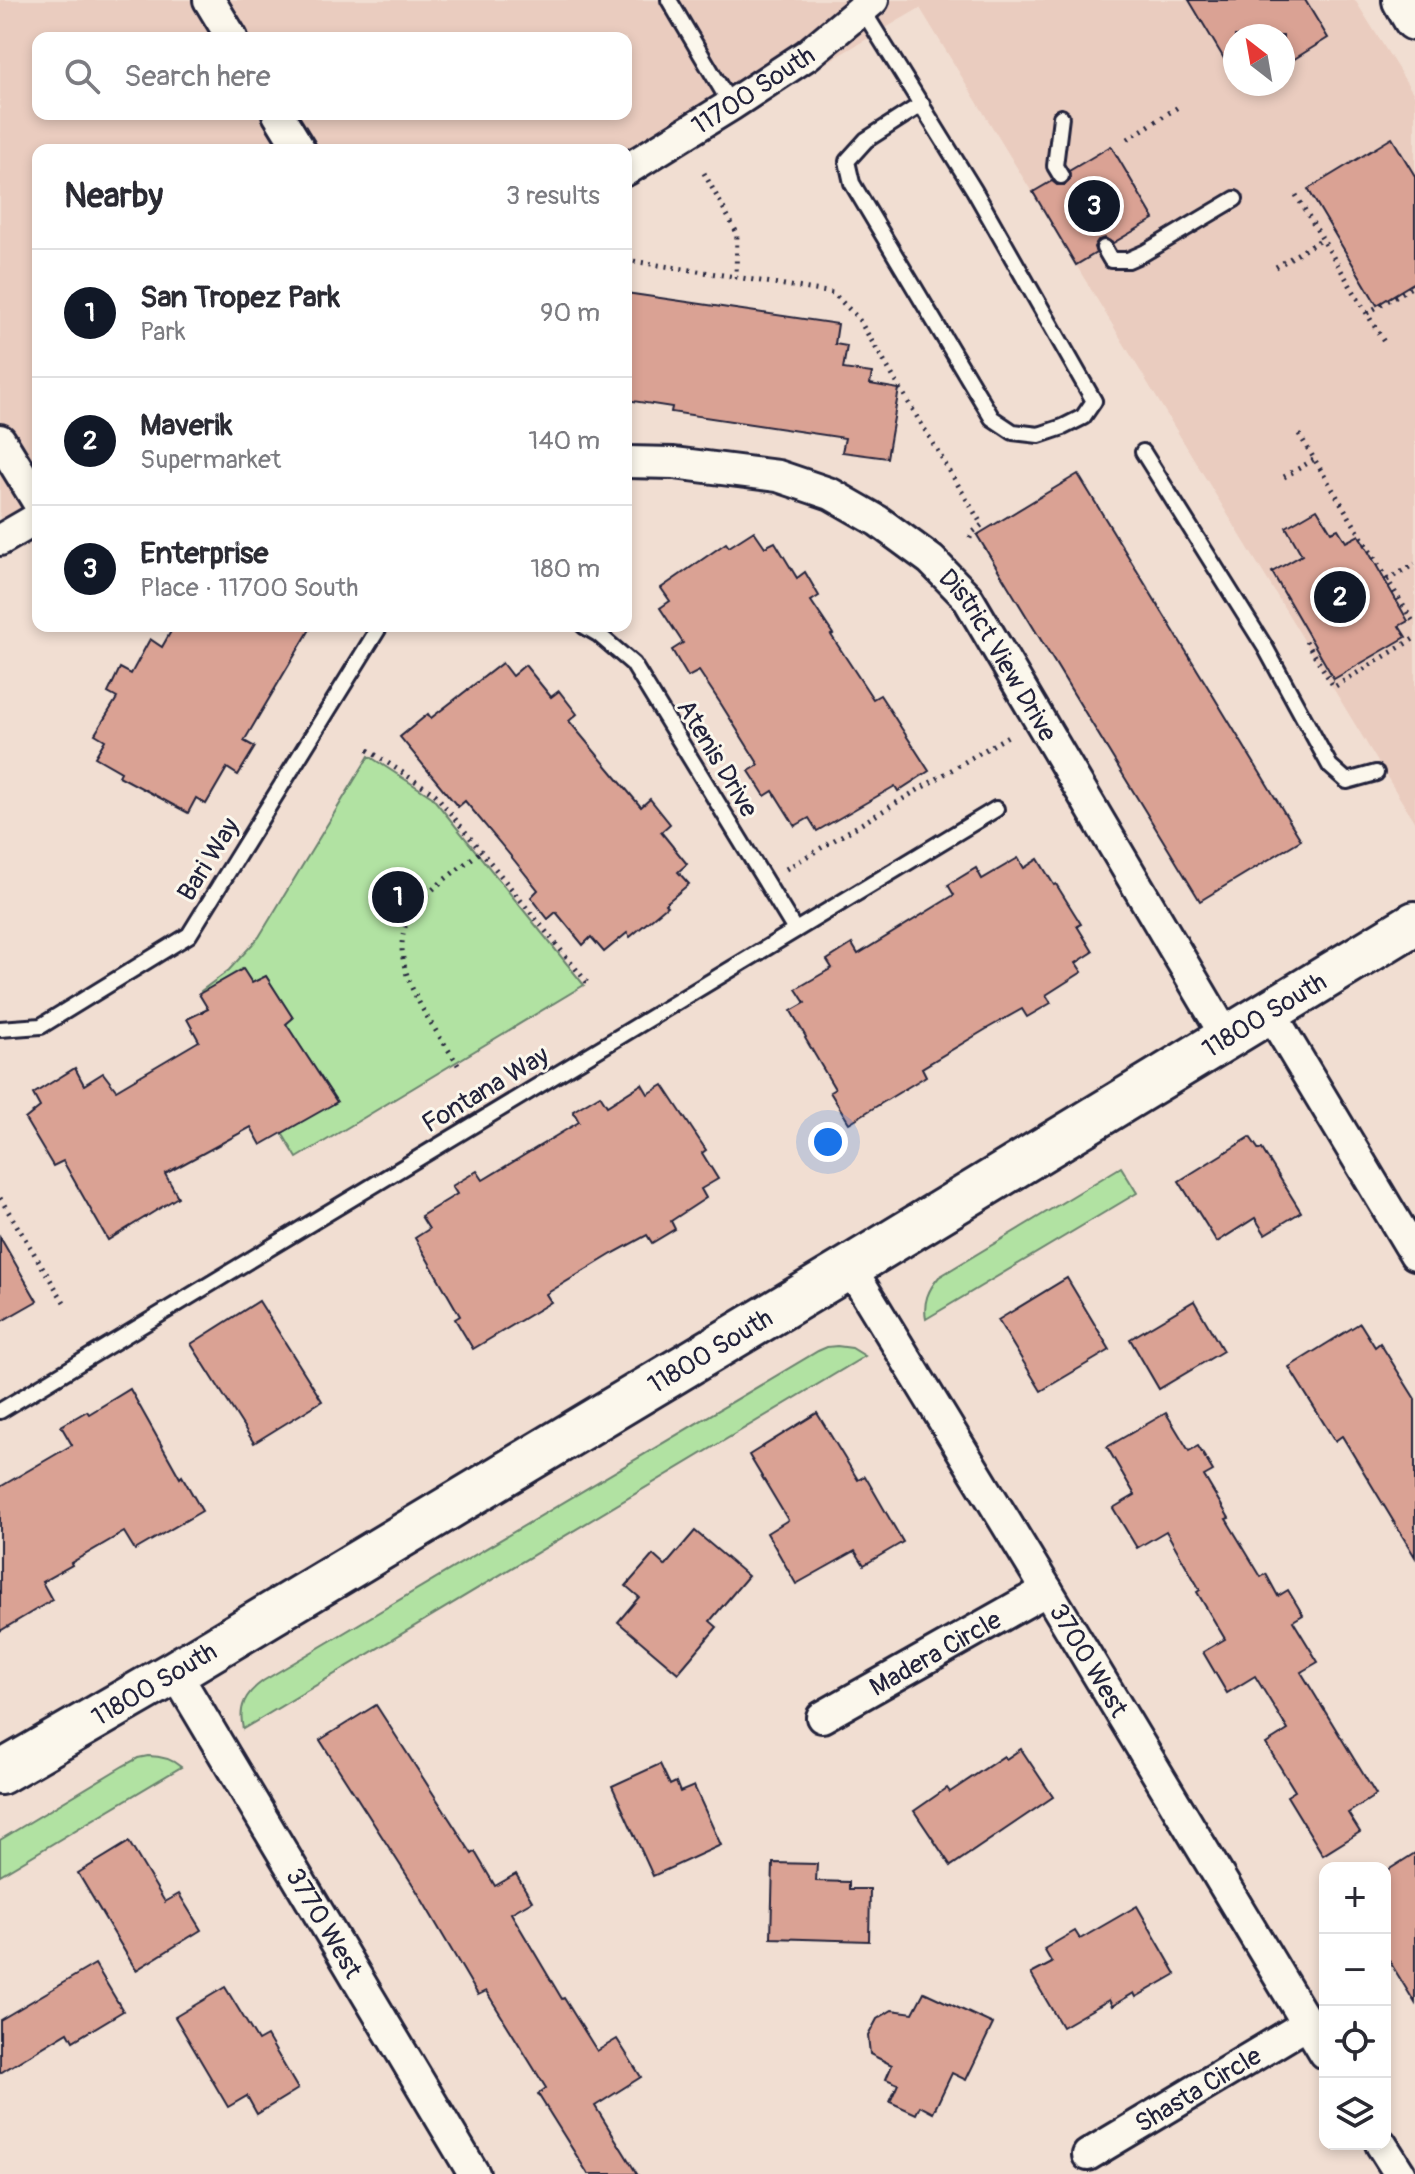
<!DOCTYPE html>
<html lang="en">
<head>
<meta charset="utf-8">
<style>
  :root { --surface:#fff; --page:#f7f7f7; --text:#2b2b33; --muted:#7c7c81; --line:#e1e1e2; --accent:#111827 }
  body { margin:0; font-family:Pangolin,sans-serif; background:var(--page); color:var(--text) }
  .controls { position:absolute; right:24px; bottom:24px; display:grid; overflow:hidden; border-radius:16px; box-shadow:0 4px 12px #0003 }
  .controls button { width:72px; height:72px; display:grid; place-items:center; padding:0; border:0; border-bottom:2px solid var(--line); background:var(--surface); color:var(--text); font:40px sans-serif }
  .compass { position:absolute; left:1223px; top:24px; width:72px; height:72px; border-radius:50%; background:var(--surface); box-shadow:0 4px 12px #0003; rotate:329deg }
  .you { position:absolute; left:828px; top:1142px; width:28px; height:28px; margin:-20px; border:6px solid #fff; border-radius:50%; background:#1a73e8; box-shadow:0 0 0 12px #1a73e833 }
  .badge { display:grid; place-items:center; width:52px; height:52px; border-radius:50%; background:var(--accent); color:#fff; font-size:26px; font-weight:700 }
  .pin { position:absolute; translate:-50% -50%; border:4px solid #fff; box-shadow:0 2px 8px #0006 }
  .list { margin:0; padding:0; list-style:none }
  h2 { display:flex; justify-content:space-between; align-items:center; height:104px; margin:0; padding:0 32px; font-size:34px }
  h2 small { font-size:26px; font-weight:400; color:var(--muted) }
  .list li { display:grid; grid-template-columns:52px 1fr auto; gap:24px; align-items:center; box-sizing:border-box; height:128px; padding:0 32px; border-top:2px solid var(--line) }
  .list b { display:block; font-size:30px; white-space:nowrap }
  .list p { margin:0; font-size:26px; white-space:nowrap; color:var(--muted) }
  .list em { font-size:26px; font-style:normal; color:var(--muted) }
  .icon { flex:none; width:44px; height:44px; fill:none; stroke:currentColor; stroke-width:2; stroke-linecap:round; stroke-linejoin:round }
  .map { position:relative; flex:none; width:1415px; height:2174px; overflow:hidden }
  .search { position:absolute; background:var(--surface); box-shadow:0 4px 12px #0003; left:32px; top:32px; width:600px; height:88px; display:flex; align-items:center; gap:20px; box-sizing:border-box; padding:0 28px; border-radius:16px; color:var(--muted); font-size:30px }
  .panel { position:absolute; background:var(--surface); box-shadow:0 4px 12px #0003; left:32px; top:144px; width:600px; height:488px; border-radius:16px }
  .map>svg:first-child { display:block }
  .built { fill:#eaccbf; fill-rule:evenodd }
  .green { fill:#b1e2a2; stroke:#6a826e; stroke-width:2 }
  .building { fill:#daa294; stroke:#22223b; stroke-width:2 }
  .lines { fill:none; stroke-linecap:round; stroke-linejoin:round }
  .lane-casing { stroke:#22223b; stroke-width:20 }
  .street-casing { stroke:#22223b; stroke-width:36 }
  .secondary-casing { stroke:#22223b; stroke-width:48 }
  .path { stroke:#22223b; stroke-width:5; stroke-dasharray:2 6; stroke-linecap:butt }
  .lane { stroke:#fbf7ec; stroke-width:14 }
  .street { stroke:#fbf7ec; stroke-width:30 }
  .secondary { stroke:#fbf7ec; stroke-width:42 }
  .labels { text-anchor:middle; stroke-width:6; stroke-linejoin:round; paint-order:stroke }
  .street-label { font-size:26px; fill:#22223b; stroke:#fbf7ec }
</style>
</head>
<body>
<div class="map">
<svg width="1415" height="2174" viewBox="0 0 1415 2174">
  <rect width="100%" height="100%" fill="#f1ded2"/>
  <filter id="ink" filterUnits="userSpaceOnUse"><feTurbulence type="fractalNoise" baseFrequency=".0125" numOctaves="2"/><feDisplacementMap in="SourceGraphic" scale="16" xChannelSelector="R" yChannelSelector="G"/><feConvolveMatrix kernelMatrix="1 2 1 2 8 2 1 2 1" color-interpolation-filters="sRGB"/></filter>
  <g filter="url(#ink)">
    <path class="built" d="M0,0H1355L1415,96V823L920,8L626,179V150H38V520L0,542ZM1235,36H1283V84H1235ZM38,38H626V114H38Z"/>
    <g class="green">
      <path d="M369,756L432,797L584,985L297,1158L282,1133L336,1101L286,1024L292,1017L266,976L252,983L242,969L202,993L201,991L229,970L259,937Z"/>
      <path d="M1121,1167L1137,1193L926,1319C923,1302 928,1290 939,1277Z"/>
      <path d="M837,1346L852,1348L865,1356L243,1729C238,1707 245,1694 263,1681L818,1351L827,1347Z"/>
      <path d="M148,1756C160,1756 171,1758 181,1767L0,1875V1840L123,1766L138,1758Z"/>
    </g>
    <g class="building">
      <path d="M1189,0H1305L1328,38L1283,66V36H1235V77Z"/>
      <path d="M1392,138L1415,176V282L1377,305L1308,189Z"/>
      <path d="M1111,146L1154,219L1113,243L1105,238L1098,240L1094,247L1096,253L1076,265L1033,192L1052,181L1057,185H1065L1070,180L1069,171Z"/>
      <path d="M626,293L838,324L835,344L847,346L843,369L872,373L870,384L899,389L887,458L842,452L845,438L671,412L672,407L626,400Z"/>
      <path d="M1078,474L1301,840L1200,901L977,535Z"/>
      <path d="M1317,509L1331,532L1338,529L1346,542L1359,535L1408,621L1399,626L1406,637L1334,679L1272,572L1302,555L1286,527Z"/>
      <path d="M754,531L765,547L775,542L797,578L805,572L819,596L811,601L833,634L831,635L873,699L880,695L882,698L929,771L898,791L895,786L817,831L809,818L795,826L773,791L765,796L749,771L759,765L721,704L699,671L688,677L672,650L683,643L660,608L670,601L661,588L726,543L729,547Z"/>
      <path d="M174,626H312L244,741L255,747L238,775L227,768L206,804L196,798L188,813L119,776L121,772L95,757L105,740L95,734L117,698L108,693L120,668L131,674L150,639L162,647Z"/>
      <path d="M502,663L512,676L525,665L551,697L559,691L577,714L569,721L615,776L641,807L650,799L670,824L661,832L687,864L678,872L689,884L665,904L667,906L630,937L627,933L604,952L591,937L583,945L556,912L548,919L531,897L538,890L514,860L465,801L458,807L400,737L428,714L431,718Z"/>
      <path d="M1018,858L1024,868L1038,859L1054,885L1056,884L1081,924L1077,926L1093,952L1076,963L1082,972L1046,995L1051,1003L1027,1017L1022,1009L988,1028L922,1068L926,1076L923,1078L849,1123L830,1092L835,1089L805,1038L806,1037L791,1011L805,1003L796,989L832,968L827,960L852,944L858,954L954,895L948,885L976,868L982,879Z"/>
      <path d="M243,969L252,983L266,976L293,1018L286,1024L337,1102L261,1145L251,1127L165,1174L178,1197L108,1240L63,1161L53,1166L25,1119L40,1107L33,1094L75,1068L84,1085L103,1073L116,1090L199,1041L187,1019L208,1009L199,994Z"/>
      <path d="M642,1084L648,1094L663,1085L706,1150L702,1153L718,1179L701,1189L706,1198L671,1221L675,1229L652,1243L647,1235L612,1254L546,1294L551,1302L548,1304L473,1349L455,1319L460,1316L415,1238L429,1229L421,1216L457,1194L452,1186L477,1171L483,1180L579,1122L573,1111L600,1095L607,1106Z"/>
      <path d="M1250,1137L1259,1150L1262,1149L1301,1212L1265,1234L1255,1218L1217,1242L1179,1181Z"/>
      <path d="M0,1237L37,1301L0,1322Z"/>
      <path d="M1067,1278L1110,1350L1041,1391L998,1320Z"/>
      <path d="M259,1301L322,1401L254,1443L191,1344Z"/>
      <path d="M1194,1301L1223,1351L1159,1389L1130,1339Z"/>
      <path d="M1360,1323L1375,1347L1380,1343L1415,1399V1557L1342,1436L1335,1441L1289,1367Z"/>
      <path d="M130,1389L180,1478L182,1476L202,1511L135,1550L124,1532L71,1563L72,1565L42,1582L52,1600L0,1631V1487L72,1445L61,1426L87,1411L89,1414Z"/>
      <path d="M817,1413L858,1480L865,1476L903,1542L864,1565L855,1551L796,1584L767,1533L788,1520L749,1455Z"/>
      <path d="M1166,1413L1189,1451L1198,1446L1213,1471L1204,1476L1229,1518L1226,1519L1261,1577L1266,1574L1278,1596L1288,1590L1303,1615L1293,1621L1318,1662L1301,1672L1376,1795L1348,1813L1360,1832L1323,1855L1287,1796L1295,1791L1266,1744L1288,1730L1255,1676L1227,1693L1203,1652L1225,1639L1197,1592L1200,1590L1166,1531L1137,1548L1113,1508L1135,1495L1107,1447Z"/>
      <path d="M695,1531L748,1576L710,1621L717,1627L678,1673L618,1622L639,1597L626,1586L653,1555L665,1566Z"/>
      <path d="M376,1705L472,1854L475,1852L495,1886L516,1874L532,1901L511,1913L562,1999L564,1998L597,2051L617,2039L641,2077L595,2106L637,2174H588L538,2094L546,2088L486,1991L478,1995L415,1888L320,1740Z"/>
      <path d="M1021,1749L1053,1797L951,1866L914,1811L947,1788L950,1792L1004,1756L1006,1759Z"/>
      <path d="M660,1764L670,1785L676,1782L680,1792L694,1786L721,1845L653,1876L612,1786Z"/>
      <path d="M129,1842L165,1902L179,1894L201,1930L136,1970L78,1873Z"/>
      <path d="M1415,1853V2003L1385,1954V1872Z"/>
      <path d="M773,1863L817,1864L816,1881L849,1882V1889H870L869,1941L771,1938Z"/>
      <path d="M1137,1906L1176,1974L1136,1997L1134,1993L1112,2006L1109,2000L1062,2027L1031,1974L1052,1963L1044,1949L1075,1931L1080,1939Z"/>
      <path d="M95,1964L123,2011L73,2041L68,2032L0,2073V2020Z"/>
      <path d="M225,1987L258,2041L267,2036L298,2089L257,2114L247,2096L228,2107L175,2017Z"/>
      <path d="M924,1992L993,2024L966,2080L952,2073L933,2113L920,2106L916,2114L890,2102L898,2084L886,2079L892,2065L870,2054L868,2036L877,2019L892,2010L913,2013Z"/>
    </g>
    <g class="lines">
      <g class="lane-casing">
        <g id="lane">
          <path d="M669,0L731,105"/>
          <path d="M862,9L974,190L1094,401L1083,417L1063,427L1039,435L1013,432L992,418L852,183L847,161L866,140L922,104"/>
          <path d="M1061,176L1055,166L1061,117"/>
          <path d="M1104,248L1111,260H1128L1144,253L1235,199"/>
          <path d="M1143,452L1265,647L1330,766L1347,781L1376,773"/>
          <path d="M584,626L598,634L633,664L795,930"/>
          <path d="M0,1029L41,1026L189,935L380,626"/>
          <path d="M0,1411L996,809"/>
        </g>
      </g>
      <g class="street-casing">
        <g id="street">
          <path d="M209,0L232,38"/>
          <path d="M278,114L300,150"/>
          <path id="s1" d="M626,170L731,105L807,55L873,0"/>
          <path d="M0,440L38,502"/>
          <path id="s2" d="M626,462L674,463L778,476L831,494L878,521L931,560L967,597L1227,1038"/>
          <path d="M0,540L38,518"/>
          <path d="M1270,1012L1415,1254"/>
          <path id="s3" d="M850,1267L1047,1590L1325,2053"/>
          <path id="s4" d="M175,1672L474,2174"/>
          <path id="s5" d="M822,1717L1047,1590"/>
          <path d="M1381,2144L1400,2174"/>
          <path id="s6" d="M1088,2155L1307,2024"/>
        </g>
      </g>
      <g class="secondary-casing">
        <g id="secondary">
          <path d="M1404,0L1415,19"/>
          <path id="s7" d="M0,1773L175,1672L850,1267L1415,923"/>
        </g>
      </g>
      <g class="path">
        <path d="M1128,139L1178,107"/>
        <path d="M704,173L737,233L736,277L833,293L858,318L982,525L973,532L968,542"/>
        <path d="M1296,195L1384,342"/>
        <path d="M626,260L736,277"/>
        <path d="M1276,267L1322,239"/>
        <path d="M1367,313L1415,285"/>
        <path d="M1299,434L1415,625"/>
        <path d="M1284,477L1315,459"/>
        <path d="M1387,580L1415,564"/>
        <path d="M1306,641L1334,687L1415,638"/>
        <path d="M368,750L435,794L589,985"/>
        <path d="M786,869L1008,736"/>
        <path d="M458,1065C432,1022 377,958 415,908C431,887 461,868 481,851"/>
        <path d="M0,1198L64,1302"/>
      </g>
      <use href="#lane" class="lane"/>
      <use href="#street" class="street"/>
      <use href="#secondary" class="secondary"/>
    </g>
  </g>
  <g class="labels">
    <g class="street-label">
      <text dy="9" stroke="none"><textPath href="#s1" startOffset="150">11700 South</textPath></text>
      <text dy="9" stroke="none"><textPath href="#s2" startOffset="446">District View Drive</textPath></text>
      <text transform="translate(718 758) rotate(59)" y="9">Atenis Drive</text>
      <text transform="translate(208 859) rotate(-58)" y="9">Bari Way</text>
      <text dy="9" stroke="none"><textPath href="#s7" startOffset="1474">11800 South</textPath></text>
      <text transform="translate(485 1089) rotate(-31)" y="9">Fontana Way</text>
      <text dy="9" stroke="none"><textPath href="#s7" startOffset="826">11800 South</textPath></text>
      <text dy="9" stroke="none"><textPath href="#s5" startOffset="130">Madera Circle</textPath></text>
      <text dy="9" stroke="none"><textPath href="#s3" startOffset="460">3700 West</textPath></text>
      <text dy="9" stroke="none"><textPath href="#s7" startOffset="178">11800 South</textPath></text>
      <text dy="9" stroke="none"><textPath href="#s4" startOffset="292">3770 West</textPath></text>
      <text dy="9" stroke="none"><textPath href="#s6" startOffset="128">Shasta Circle</textPath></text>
    </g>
  </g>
</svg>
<div class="controls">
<button>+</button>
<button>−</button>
<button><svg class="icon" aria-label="locate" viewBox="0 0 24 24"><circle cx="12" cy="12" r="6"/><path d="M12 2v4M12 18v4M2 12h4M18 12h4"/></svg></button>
<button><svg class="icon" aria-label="layers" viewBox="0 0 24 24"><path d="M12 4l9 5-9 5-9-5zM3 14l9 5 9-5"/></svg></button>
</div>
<svg class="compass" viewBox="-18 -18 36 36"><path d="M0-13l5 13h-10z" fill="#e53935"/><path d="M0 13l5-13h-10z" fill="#7c7c81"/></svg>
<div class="you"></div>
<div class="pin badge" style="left:398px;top:897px">1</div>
<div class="pin badge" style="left:1340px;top:597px">2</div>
<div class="pin badge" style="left:1094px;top:206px">3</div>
<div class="search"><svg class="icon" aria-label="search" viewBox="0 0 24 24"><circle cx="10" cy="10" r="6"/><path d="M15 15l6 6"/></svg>Search here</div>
<section class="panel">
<h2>Nearby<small>3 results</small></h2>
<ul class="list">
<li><span class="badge">1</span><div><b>San Tropez Park</b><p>Park</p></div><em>90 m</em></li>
<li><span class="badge">2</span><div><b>Maverik</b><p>Supermarket</p></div><em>140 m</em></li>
<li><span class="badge">3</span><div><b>Enterprise</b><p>Place · 11700 South</p></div><em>180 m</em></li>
</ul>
</section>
</div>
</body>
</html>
